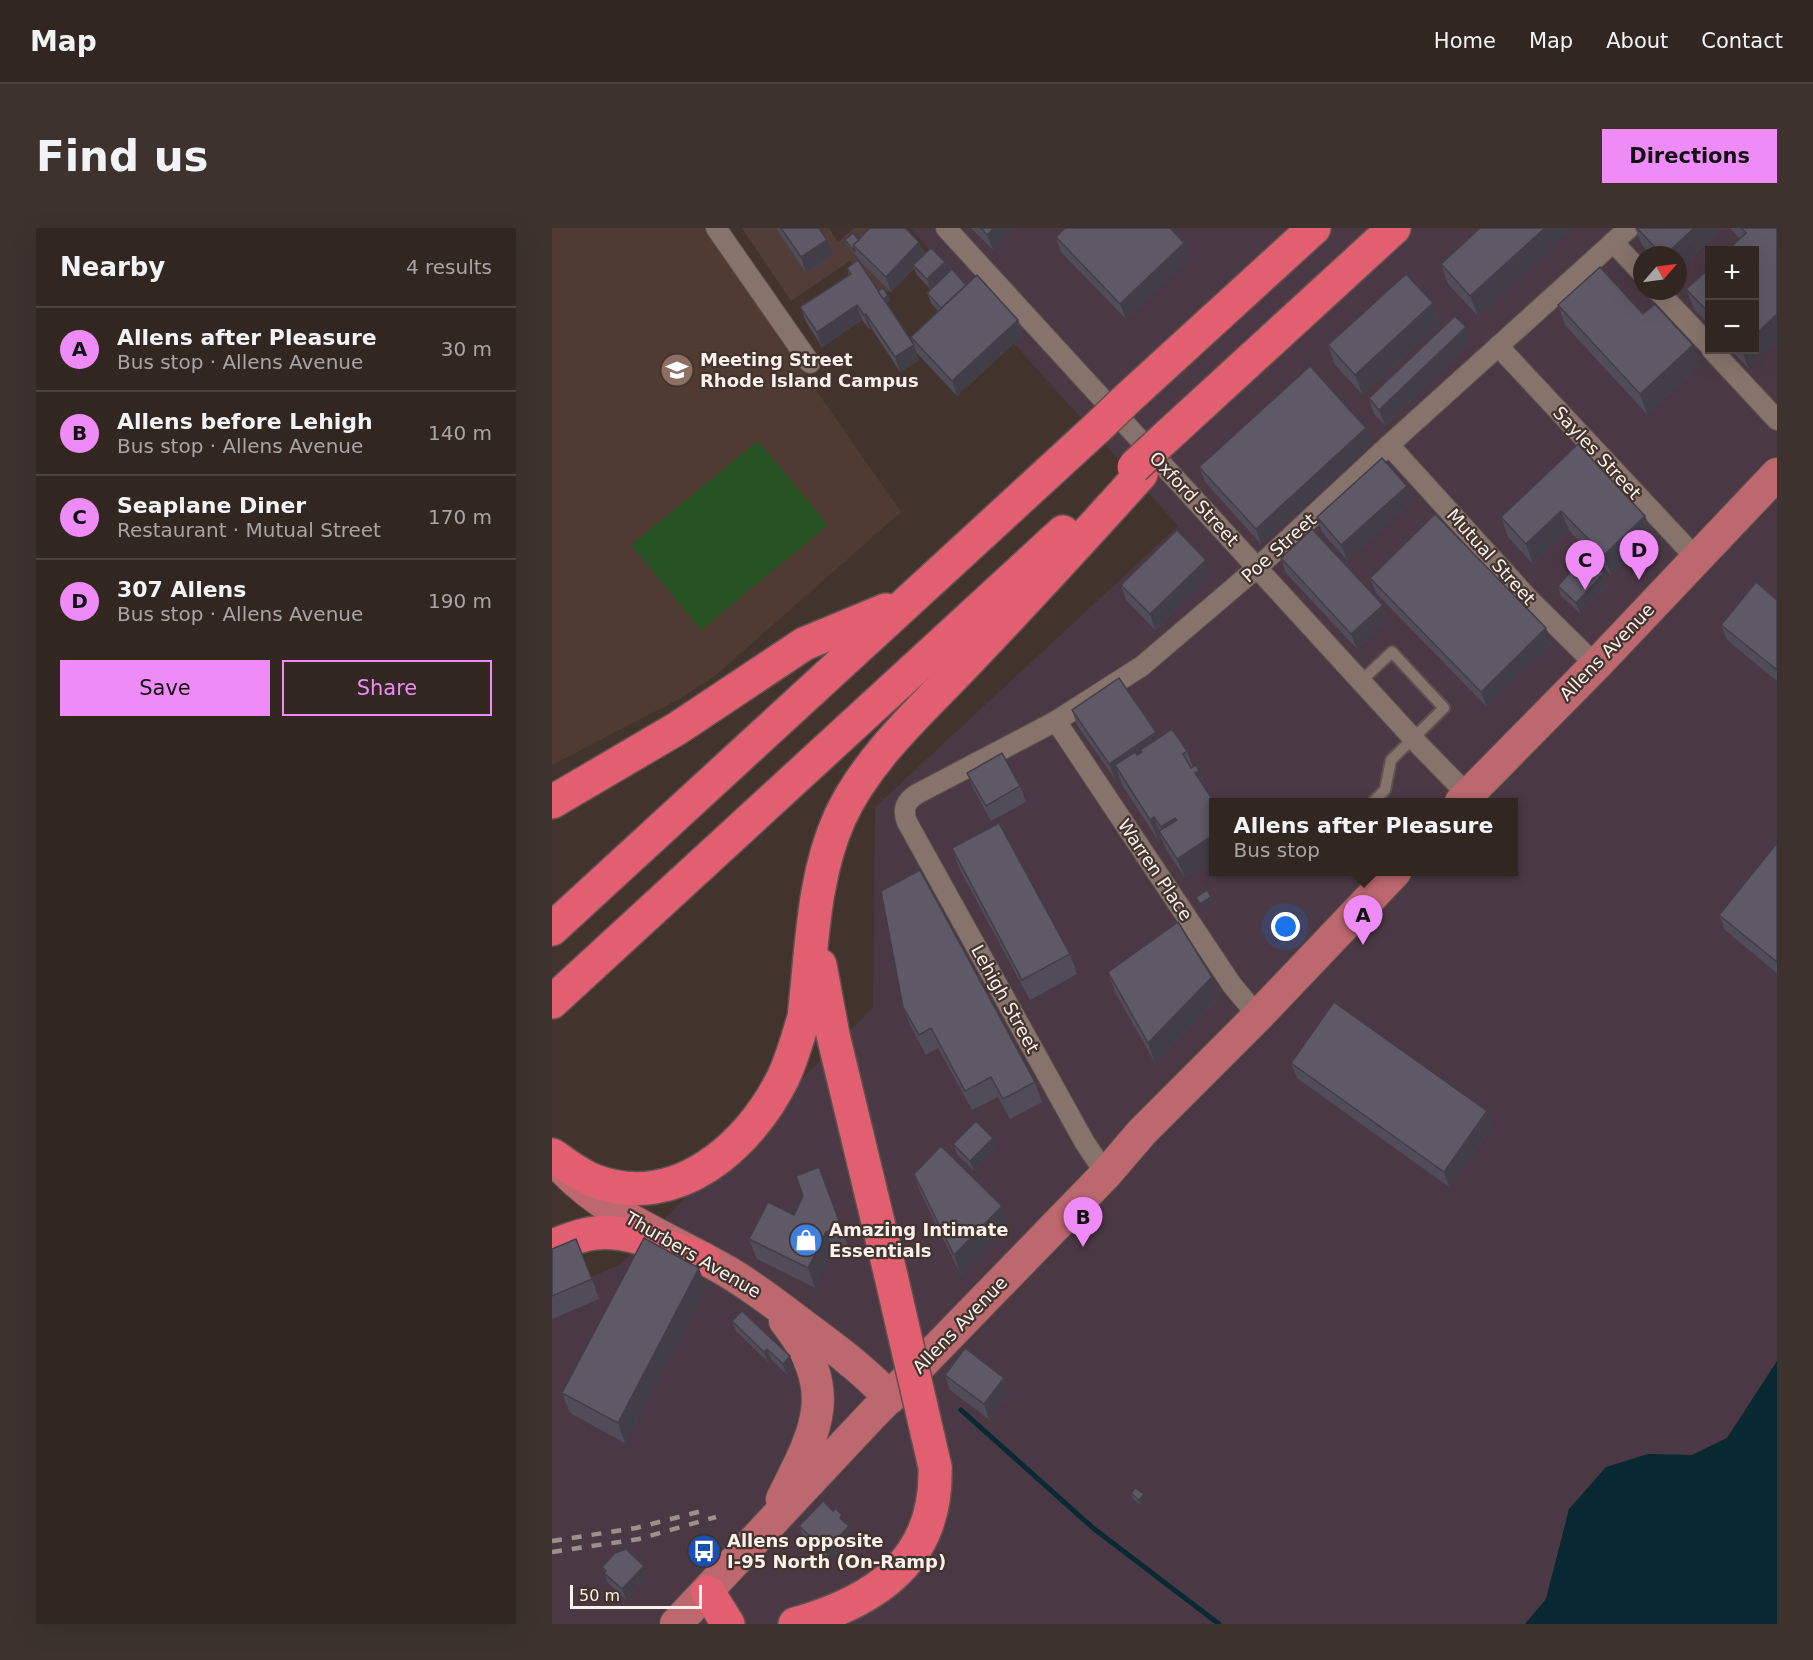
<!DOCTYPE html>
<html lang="en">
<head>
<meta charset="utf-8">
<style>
  :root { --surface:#322621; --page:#3d322e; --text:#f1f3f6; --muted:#a8a5a5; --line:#4d433f; --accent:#ef8bf7 }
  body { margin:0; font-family:"DejaVu Sans",sans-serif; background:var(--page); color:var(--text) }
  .controls { position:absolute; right:18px; top:18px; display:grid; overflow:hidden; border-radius:0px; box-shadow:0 6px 24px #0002 }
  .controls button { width:54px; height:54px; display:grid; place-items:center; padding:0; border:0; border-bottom:2px solid var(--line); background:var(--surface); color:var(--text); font:30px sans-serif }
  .compass { position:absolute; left:1081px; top:18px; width:54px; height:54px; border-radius:50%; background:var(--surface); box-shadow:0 6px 24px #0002; rotate:62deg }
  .scale { position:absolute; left:18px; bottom:15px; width:132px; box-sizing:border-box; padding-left:6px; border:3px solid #faf0ec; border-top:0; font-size:16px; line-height:21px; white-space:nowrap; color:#faf0ec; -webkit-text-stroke:4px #42332c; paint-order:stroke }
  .you { position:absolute; left:734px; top:699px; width:21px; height:21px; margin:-15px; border:4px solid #fff; border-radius:50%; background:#1a73e8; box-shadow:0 0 0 9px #1a73e833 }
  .badge { display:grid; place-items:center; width:39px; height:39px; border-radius:50%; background:var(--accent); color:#111; font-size:20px; font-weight:700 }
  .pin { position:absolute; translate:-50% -50px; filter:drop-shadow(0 2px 3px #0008) }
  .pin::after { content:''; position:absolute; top:32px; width:21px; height:18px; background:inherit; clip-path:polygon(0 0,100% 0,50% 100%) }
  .popup { position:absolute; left:657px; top:570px; width:309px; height:78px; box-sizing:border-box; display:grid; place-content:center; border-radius:0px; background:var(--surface); filter:drop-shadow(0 2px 4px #0005); font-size:20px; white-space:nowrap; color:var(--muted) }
  .popup b { font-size:22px; color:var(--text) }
  .popup::after { content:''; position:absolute; left:50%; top:100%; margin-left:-12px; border:12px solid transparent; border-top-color:var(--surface) }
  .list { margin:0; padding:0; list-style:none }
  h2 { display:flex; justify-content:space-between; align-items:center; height:78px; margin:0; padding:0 24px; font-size:26px }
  h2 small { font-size:20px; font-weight:400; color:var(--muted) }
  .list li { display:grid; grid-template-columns:39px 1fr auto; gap:18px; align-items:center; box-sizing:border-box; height:84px; padding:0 24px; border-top:2px solid var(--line) }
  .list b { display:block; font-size:22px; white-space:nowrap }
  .list p { margin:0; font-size:20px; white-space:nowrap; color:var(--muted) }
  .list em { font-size:20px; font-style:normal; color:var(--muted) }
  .actions { display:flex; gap:12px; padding:18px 24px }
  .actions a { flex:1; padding:14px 0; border:2px solid var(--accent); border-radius:0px; text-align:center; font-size:21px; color:var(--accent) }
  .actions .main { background:var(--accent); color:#111 }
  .map { position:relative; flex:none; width:1225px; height:1396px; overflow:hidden; border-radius:0px }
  header { display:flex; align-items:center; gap:36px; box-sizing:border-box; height:84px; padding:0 30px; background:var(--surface); border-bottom:2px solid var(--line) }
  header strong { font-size:28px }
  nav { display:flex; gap:33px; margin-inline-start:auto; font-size:21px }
  .intro { display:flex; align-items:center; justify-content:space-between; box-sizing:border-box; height:144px; padding:0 36px }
  h1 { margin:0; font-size:42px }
  .button { padding:15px 27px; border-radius:0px; background:var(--accent); color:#111; font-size:21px; font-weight:700 }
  main { display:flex; gap:36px; padding:0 36px }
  aside { flex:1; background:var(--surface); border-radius:0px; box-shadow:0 6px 24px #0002 }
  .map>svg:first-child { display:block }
  .commercial { fill:#503d38 }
  .industrial { fill:#4a3944; fill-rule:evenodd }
  .built { fill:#4f3b31 }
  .green { fill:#265223 }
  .water { fill:#082931 }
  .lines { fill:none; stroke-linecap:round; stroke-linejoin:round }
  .stream { stroke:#082931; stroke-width:5 }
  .lane-casing { stroke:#5f524c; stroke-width:14 }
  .street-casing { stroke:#5f524c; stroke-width:22 }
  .primary-casing { stroke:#5f524c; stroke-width:34 }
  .highway-casing { stroke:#5f524c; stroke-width:36 }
  .lane { stroke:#86746c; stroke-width:10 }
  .street { stroke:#86746c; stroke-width:20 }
  .primary { stroke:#bd676f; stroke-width:32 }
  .highway { stroke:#e25f71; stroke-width:33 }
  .rail { stroke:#9c908a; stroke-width:4.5; stroke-dasharray:10 10; stroke-linecap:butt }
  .highway-bridge-casing { stroke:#5f524c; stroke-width:36; stroke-linecap:butt }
  .highway-bridge { stroke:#e25f71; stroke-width:33 }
  .wall { fill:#514c59 }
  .shaded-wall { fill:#423e48 }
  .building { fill:#5e5867; stroke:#423e48; stroke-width:1.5 }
  .labels { text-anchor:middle; stroke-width:4.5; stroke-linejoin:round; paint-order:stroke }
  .poi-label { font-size:18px; font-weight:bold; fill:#faf0ec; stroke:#42332c; text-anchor:start }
  .street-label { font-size:18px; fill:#faf0ec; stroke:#42332c }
</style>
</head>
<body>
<header>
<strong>Map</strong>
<nav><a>Home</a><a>Map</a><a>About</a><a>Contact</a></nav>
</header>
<div class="intro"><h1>Find us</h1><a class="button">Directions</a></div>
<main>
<aside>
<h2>Nearby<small>4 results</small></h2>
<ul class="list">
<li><span class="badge">A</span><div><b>Allens after Pleasure</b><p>Bus stop · Allens Avenue</p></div><em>30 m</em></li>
<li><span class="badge">B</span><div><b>Allens before Lehigh</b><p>Bus stop · Allens Avenue</p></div><em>140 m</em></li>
<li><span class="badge">C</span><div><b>Seaplane Diner</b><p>Restaurant · Mutual Street</p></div><em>170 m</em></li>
<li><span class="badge">D</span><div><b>307 Allens</b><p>Bus stop · Allens Avenue</p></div><em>190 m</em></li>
</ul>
<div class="actions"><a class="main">Save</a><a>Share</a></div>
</aside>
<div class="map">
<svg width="1225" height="1396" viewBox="0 0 1225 1396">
  <rect width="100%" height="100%" fill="#42332c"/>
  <path class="commercial" d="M190,0H277L286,14L302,0H351L376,28L331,69L298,33L239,73Z"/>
  <path class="industrial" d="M358,0H1225V1133L1175,1210L1140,1227L1096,1226L1004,1332L994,1371L973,1396H0V1066L67,1037L321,779L323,579L626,298ZM1158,22H1202V122H1158ZM1090,27H1126V63H1090ZM661,574H961V644H661Z"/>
  <path class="built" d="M0,0H151L349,284L163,448L127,471L0,537Z"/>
  <path class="green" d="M206,213L276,297L149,402L79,317Z"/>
  <path class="water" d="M1225,1133V1396H973L994,1371L1017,1281L1054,1239L1096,1226L1140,1227L1175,1210Z"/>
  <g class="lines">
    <path class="stream" d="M409,1182L541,1300L667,1396"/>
    <g class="lane-casing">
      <path id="lane" d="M809,453L840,424L892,480L839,532L833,562L821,574"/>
    </g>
    <g class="street-casing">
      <g id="street">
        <path d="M164,0L258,135"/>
        <path d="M394,0L870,520L916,567"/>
        <path d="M1061,14L1090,45"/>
        <path d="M1106,63L1158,118"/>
        <path d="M946,118L1145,331"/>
        <path d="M1160,122L1225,192"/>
        <path d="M837,217L977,371L1044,437"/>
        <path d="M504,493L680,757L706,788"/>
        <path d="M554,946L533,915L355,594C350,581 354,573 365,566L504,493L590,438L706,339L837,217L1077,0"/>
      </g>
    </g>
    <g class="primary-casing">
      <g id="primary">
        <path d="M909,574L1044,437L1225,246"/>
        <path d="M11,941C57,989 120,1011 176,1044C203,1060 227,1079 251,1097C281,1119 312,1142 338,1170"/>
        <path d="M230,1271C266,1200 287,1162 233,1093"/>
        <path d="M124,1396L319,1188L554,946L590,904L706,788L843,644"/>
      </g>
    </g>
    <g class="highway-casing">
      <g id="highway">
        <path d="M575,171L762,0"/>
        <path d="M612,211L842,0"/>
        <path d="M0,574L126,500L252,416L334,382"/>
        <path d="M0,701L547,198"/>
        <path d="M268,737L281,807L339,1048"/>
        <path d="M0,774L511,304"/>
        <path d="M0,927C14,936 27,947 43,953C124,983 197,919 231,850C240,831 246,810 252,789C260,723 260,651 288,589C317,527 373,479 420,429C477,369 533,308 589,246"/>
        <path d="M0,1018C14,1013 29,1006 44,1005C77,1001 120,1021 151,1031"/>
        <path d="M156,1364L176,1396"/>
        <path d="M243,1396C325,1373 386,1331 383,1239"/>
      </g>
    </g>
    <use href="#lane" class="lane"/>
    <use href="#street" class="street"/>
    <use href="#primary" class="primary"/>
    <use href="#highway" class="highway"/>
    <g class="rail">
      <path d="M0,1313L84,1300L150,1283"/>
      <path d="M0,1324L87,1311L164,1289"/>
    </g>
    <g class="highway-bridge-casing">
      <g id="highway-bridge">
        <path d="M547,198L575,171"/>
        <path d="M582,239L612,211"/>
        <path d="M339,1048L383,1239"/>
      </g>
    </g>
    <use href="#highway-bridge" class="highway-bridge"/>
  </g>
  <g class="wall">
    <path d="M224,0H267L281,27L254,45Z"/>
    <path d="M419,0H462L441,22Z"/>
    <path d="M928,0L926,88L896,56L889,36Z"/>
    <path d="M1083,0H1171L1126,42V27H1099L1090,17Z"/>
    <path d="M1178,0H1225V113L1196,140L1179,122H1203L1188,11Z"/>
    <path d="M504,9L632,15L638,30L574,91L509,24Z"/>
    <path d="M293,12H307L367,14L372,27L466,92L471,107L405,168L364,124L367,132L348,144L320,101L318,102L310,92L270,119L254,94L248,79L297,47L295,40L326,63L336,68L338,73L334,75L362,117L359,109L386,83L379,75L375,65L378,61L365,47L362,40L339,64L307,32L305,29L295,17Z"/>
    <path d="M1158,40V98L1142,81L1134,61Z"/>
    <path d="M881,75L888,95L811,167L783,137L776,117Z"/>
    <path d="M1006,77L1091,86L1148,137L1095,186L1013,97Z"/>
    <path d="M919,114L833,197L822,186L817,170Z"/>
    <path d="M820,215L709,316L653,254L647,239Z"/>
    <path d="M1026,216L1093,288L1101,308L1059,347L1017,302L981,336L956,309L949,289Z"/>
    <path d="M860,273L795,332L770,304L765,289Z"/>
    <path d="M729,330L836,392L805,421L734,345Z"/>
    <path d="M1016,336L1052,345L1056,356L1028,385L1009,368L1006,358L1019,343Z"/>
    <path d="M659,347L603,402L574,372L569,357Z"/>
    <path d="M818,350L1000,415L935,479L824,365Z"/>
    <path d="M1225,372V453L1175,412L1169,397Z"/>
    <path d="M520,482L604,504L606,510L635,523L641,539L647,543L654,562L633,650L615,623L609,609L606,612L570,557L567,548L563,551L525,497Z"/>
    <path d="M415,545L468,558L474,574L439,593L421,560Z"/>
    <path d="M1225,615V745L1173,702L1167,687Z"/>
    <path d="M400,620L518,726L525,746L478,772L407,640Z"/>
    <path d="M556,744L660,749L667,769L603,835L563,764Z"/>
    <path d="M351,779L483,854L490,874L458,891L446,869L420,882L386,820L374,827L359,799Z"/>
    <path d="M739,835L935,883L941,898L897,959L745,850Z"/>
    <path d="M441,910L445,921L422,943L405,926L401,916Z"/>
    <path d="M267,939L296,1018L281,1024L263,1060L205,1031L197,1011L242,987Z"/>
    <path d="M362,946L450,978L457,998L409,1047L369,966Z"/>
    <path d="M0,1021L40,1051L47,1071L0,1091Z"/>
    <path d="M154,1060L73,1215L18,1185L10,1165Z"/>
    <path d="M180,1093L238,1128L242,1138L234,1146L219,1131L216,1134L184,1103Z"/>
    <path d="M393,1147L452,1150L457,1165L437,1191L398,1162Z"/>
    <path d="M579,1265L592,1266L594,1271L589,1277L581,1271Z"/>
    <path d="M293,1295L297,1298L300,1309L277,1333L251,1308L247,1298Z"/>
    <path d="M50,1339L95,1348L74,1372L56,1355Z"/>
  </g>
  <g class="shaded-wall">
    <path d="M442,0H462L441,22L435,7Z"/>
    <path d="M993,0H1022L926,88L918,68Z"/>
    <path d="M1142,0H1171L1126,42V27H1113Z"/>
    <path d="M275,12L281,27L254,45L249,29Z"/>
    <path d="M367,14L373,29L361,37L362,40L339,64L334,49Z"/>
    <path d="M632,15L638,30L574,91L568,76Z"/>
    <path d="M393,34L396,45L378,61L375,51Z"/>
    <path d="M336,68L338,73L333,76L331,71Z"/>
    <path d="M881,75L888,95L811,167L803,147Z"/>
    <path d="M305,77L310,92L270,119L265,104Z"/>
    <path d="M314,86L320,101L318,102L312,87Z"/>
    <path d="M1225,86V113L1196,140L1190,122H1203V107Z"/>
    <path d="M466,92L471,107L405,168L400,153Z"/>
    <path d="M914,99L919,114L833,197L827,182Z"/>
    <path d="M362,117L367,132L348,144L343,129Z"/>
    <path d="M1141,117L1148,137L1095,186L1088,166Z"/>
    <path d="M814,200L820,215L709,316L704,301Z"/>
    <path d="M855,258L860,273L795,332L789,317Z"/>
    <path d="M1009,283L1017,302L981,336L974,316Z"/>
    <path d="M1093,288L1101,308L1059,347L1052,327Z"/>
    <path d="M654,332L659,347L603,402L598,386Z"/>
    <path d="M1052,345L1056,356L1028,385L1024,375Z"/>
    <path d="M831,377L836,392L805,421L799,406Z"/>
    <path d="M994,400L1000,415L935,479L929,464Z"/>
    <path d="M604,504L609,519L588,522L591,531L563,537L567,548L563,551L557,536Z"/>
    <path d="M647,543L654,563L643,545Z"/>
    <path d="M602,589L609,609L606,612L598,592Z"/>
    <path d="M623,590L630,610L614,612L609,599Z"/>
    <path d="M661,607V632L633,650L625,631Z"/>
    <path d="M659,669L661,674L650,681L648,676Z"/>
    <path d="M660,749L667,769L603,835L596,815Z"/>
    <path d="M935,883L941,898L897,959L892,944Z"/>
    <path d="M441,910L445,921L422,943L418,933Z"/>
    <path d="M450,978L457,998L409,1047L402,1027Z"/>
    <path d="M274,1004L281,1024L263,1060L256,1040Z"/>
    <path d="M147,1040L154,1060L73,1215L66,1195Z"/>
    <path d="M215,1121L219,1131L216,1134L212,1124Z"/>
    <path d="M238,1128L242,1138L234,1146L231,1136Z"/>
    <path d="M452,1150L457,1165L437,1191L432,1176Z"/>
    <path d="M592,1266L594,1271L589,1277L587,1272Z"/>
    <path d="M297,1298L300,1309L277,1333L274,1323Z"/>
    <path d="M92,1338L95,1348L74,1372L70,1361Z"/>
  </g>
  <g class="building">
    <path d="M229,0H267L275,12L249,29Z"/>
    <path d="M318,0H353L367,14L334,49L301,17Z"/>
    <path d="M429,0H442L435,7Z"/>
    <path d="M513,0H618L632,15L568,76L504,9Z"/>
    <path d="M928,0H993L918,68L889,36Z"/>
    <path d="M1085,0H1142L1113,27H1110Z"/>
    <path d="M1189,0H1225V86L1203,107V22H1176L1194,5Z"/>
    <path d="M301,5L307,12L301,17L303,24L293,12Z"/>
    <path d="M379,20L393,34L375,51L361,37Z"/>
    <path d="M306,32L362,117L343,129L314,86L312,87L305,77L265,104L248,79L299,46L295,40Z"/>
    <path d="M1048,39L1091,86L1103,76L1141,117L1088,166L1006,77Z"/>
    <path d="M1158,40V86L1134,61Z"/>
    <path d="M400,41L414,57L389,80L375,65Z"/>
    <path d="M854,46L881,75L803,147L776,117Z"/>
    <path d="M425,47L466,92L400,153L359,109Z"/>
    <path d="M331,60L336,68L331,71L326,63Z"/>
    <path d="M903,88L914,99L827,182L817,170Z"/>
    <path d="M758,138L814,200L704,301L647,239Z"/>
    <path d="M1026,216L1093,288L1052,327L1009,283L974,316L949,289Z"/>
    <path d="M830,230L855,258L789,317L765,289Z"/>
    <path d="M883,286L994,400L929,464L818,350Z"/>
    <path d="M760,301L831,377L799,406L729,330Z"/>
    <path d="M625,302L654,332L598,386L569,357Z"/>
    <path d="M1029,323L1052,345L1024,375L1006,358L1021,341L1016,336Z"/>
    <path d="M1204,354L1225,372V442L1169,397Z"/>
    <path d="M567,450L604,504L557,536L520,482Z"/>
    <path d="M620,501L635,523L631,526L639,540L644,537L647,543L643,545L662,574L661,607L625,631L607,603L625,592L623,590L609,599L602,589L598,592L563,537L583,524L585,527L590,524L588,522Z"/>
    <path d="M450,525L468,558L434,578L415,545Z"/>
    <path d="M447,595L518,726L470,752L400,620Z"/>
    <path d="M1225,615V734L1167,687Z"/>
    <path d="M368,642L483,854L451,871L439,849L413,863L379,800L367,807L351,779L329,663Z"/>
    <path d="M655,662L659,669L648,676L644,669Z"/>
    <path d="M626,694L660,749L596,815L556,744Z"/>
    <path d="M782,774L935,883L892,944L739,835Z"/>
    <path d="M424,893L441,910L418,933L401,916Z"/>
    <path d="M389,918L450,978L402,1027L362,946Z"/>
    <path d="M267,939L289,998L274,1004L256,1040L197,1011L216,974L242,987L251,968L244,948Z"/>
    <path d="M92,1010L147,1040L66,1195L10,1165Z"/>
    <path d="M24,1011L40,1051L0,1068V1021Z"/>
    <path d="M190,1083L238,1128L231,1136L215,1121L212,1124L180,1093Z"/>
    <path d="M413,1120L452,1150L432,1176L393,1147Z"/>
    <path d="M583,1260L592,1266L587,1272L579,1265Z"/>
    <path d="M271,1273L281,1283L283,1280L290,1287L288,1290L297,1298L274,1323L247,1298Z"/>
    <path d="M74,1321L92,1338L70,1361L52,1345L54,1343L50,1339L63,1325Z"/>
  </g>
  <defs>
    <g id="school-disc" transform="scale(1.725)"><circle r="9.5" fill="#8d6e63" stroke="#42332c"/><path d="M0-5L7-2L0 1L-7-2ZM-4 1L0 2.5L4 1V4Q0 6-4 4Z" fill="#fff"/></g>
    <g id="shop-disc" transform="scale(1.725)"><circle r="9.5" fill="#3f7fe0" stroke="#42332c"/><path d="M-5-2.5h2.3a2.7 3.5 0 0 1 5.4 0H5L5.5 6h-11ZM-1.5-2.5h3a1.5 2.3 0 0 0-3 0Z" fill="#fff"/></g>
    <g id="bus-disc" transform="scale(1.725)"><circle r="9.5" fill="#1a4fb4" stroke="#42332c"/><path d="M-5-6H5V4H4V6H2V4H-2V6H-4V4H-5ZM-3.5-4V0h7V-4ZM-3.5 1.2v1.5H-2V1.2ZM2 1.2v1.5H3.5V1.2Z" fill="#fff"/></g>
  </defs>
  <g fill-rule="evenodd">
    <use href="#school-disc" x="125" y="142"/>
    <use href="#shop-disc" x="254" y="1012"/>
    <use href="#bus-disc" x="152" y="1323"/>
  </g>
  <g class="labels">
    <g class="poi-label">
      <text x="148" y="138">Meeting Street<tspan x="148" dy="21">Rhode Island Campus</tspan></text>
      <text x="277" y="1008">Amazing Intimate<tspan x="277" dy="21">Essentials</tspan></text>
      <text x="175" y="1319">Allens opposite<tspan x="175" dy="21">I-95 North (On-Ramp)</tspan></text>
    </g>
    <g class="street-label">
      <text transform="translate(1045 225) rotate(47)" y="6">Sayles Street</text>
      <text transform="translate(642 271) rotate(47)" y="6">Oxford Street</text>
      <text transform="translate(727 320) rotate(-42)" y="6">Poe Street</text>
      <text transform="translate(939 329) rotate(48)" y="6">Mutual Street</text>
      <text transform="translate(1055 424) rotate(-46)" y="6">Allens Avenue</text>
      <text transform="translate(603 642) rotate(56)" y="6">Warren Place</text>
      <text transform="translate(453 771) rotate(61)" y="6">Lehigh Street</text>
      <text transform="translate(141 1027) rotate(30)" y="6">Thurbers Avenue</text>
      <text transform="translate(408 1097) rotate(-46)" y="6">Allens Avenue</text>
    </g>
  </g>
</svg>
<div class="controls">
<button>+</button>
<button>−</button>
</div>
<svg class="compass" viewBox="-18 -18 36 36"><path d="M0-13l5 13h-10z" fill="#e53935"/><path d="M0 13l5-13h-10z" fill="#a8a5a5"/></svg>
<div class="scale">50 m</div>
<div class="you"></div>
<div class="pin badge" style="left:811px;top:717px">A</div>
<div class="popup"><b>Allens after Pleasure</b>Bus stop</div>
<div class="pin badge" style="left:531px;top:1019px">B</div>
<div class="pin badge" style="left:1033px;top:362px">C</div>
<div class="pin badge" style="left:1087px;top:352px">D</div>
</div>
</main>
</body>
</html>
